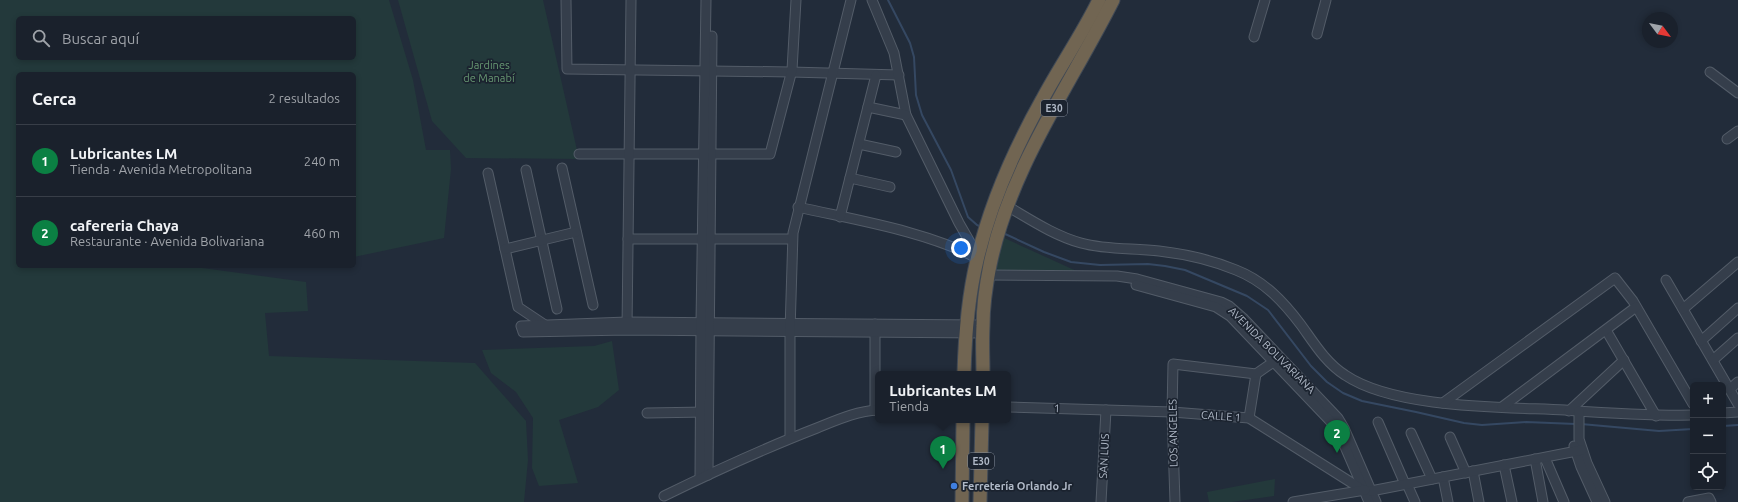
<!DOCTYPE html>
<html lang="es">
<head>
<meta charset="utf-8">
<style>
  :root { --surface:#1a212c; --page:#232934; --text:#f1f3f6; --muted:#9fa3a9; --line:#383e48; --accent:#0b8043 }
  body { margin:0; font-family:Ubuntu,sans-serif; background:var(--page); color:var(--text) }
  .controls { position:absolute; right:12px; bottom:12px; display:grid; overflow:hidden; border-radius:6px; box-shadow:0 2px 6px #0003 }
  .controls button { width:36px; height:36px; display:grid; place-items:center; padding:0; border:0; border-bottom:1px solid var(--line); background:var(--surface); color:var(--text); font:20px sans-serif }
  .compass { position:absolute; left:1642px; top:12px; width:36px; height:36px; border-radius:50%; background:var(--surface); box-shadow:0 2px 6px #0003; rotate:122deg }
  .you { position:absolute; left:961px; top:248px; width:14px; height:14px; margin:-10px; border:3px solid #fff; border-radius:50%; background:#1a73e8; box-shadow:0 0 0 6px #1a73e833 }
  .badge { display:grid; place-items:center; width:26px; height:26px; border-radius:50%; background:var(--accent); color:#fff; font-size:13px; font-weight:700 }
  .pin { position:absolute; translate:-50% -33px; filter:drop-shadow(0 1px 2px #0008) }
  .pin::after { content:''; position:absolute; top:21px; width:14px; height:12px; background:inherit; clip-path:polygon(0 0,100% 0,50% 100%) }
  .popup { position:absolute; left:875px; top:371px; width:136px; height:52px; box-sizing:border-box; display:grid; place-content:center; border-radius:6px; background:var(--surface); filter:drop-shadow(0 1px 3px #0005); font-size:13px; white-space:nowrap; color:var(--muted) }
  .popup b { font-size:15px; color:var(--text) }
  .popup::after { content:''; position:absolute; left:50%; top:100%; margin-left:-8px; border:8px solid transparent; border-top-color:var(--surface) }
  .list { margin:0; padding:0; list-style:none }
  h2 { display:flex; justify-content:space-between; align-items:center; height:52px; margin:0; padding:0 16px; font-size:17px }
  h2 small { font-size:13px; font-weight:400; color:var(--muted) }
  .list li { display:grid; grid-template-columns:26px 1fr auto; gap:12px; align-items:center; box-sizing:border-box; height:72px; padding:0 16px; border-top:1px solid var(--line) }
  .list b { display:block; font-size:15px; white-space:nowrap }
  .list p { margin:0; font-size:13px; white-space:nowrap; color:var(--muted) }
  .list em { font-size:13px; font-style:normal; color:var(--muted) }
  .icon { flex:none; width:22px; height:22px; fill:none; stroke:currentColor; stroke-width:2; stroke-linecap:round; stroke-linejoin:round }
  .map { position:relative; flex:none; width:1738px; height:502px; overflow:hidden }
  .search { position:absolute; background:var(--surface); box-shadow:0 2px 6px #0003; left:16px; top:16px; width:340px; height:44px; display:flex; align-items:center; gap:10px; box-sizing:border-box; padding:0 14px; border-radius:6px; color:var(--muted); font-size:15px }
  .panel { position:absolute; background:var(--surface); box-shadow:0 2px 6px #0003; left:16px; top:72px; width:340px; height:196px; border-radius:6px }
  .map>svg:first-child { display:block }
  .green { fill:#23393b; fill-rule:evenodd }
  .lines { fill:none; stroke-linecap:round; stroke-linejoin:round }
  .stream { stroke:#354862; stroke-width:2 }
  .minor-casing { stroke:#535c68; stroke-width:11 }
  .highway-casing { stroke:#404955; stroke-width:15 }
  .minor { stroke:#353e4b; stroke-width:9 }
  .highway { stroke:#716552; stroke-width:13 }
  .shop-dot { fill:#3f7fe0; stroke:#1b232f; stroke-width:1.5 }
  .labels { text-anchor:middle; stroke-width:3.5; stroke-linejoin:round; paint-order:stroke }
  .shield { fill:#1b232f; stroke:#838c99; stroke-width:1 }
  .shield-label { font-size:10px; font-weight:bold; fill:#b0b9c7 }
  .park-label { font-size:11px; fill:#679872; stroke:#1b232f }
  .street-label { font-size:11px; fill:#b0b9c7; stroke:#1b232f }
  .poi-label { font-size:11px; font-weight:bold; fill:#b0b9c7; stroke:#1b232f; text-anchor:start }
</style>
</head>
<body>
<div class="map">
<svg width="1738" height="502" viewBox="0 0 1738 502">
  <rect width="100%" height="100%" fill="#222c3a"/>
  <g class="green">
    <path d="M0,0H389L413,80L426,150H450L451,169L444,238L354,257V74H18V266H188L306,282L308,311L265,313L269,356L475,363L526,421L528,460L524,502H0ZM18,18H354V58H18Z"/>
    <path d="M398,0H543L579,159L466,158L432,121Z"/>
    <path d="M1002,237L1083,274L996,271Z"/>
    <path d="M612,341L619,390L598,407L559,420L578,483L539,486L532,468L533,418L516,392L491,373L482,350L594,346Z"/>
    <path d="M1275,479L1274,496L1232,502H1209L1207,492Z"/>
  </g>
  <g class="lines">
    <g class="stream">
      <path d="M888,0L910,43L914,57L916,95L922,115L951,170L968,217L977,225L982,227"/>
      <path d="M1003,233L1044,252L1071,262L1100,265L1148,264L1165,266L1185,270L1247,296L1268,310L1311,366L1327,382L1343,393L1362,401L1416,412L1464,423L1482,425L1526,422L1576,424"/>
      <path d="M1581,424L1659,431L1693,429"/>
      <path d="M1723,426L1738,425"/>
    </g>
    <g class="minor-casing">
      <g id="minor">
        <path d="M566,0L567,69L791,72L899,75"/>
        <path d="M872,0L894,53L906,115L959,223L978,256"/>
        <path d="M1317,34L1326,0"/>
        <path d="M1254,37L1265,0"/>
        <path d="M1710,72L1738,93"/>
        <path d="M868,107L906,115"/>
        <path d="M1727,139L1738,131"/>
        <path d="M859,144L896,152"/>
        <path d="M579,154H770L792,70L796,0"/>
        <path d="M562,168L593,305"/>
        <path d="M526,170L557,309"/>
        <path d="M488,173L518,307L545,325"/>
        <path d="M850,178L890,187"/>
        <path d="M1007,206C1031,220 1055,236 1081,243C1106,250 1133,248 1159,251C1185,254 1212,260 1236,270C1264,281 1283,301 1301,325C1314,343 1326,363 1345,375C1395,409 1505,407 1565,410C1608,413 1650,416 1693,415"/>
        <path d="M798,207C855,220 925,231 977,258"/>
        <path d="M840,217L876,75"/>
        <path d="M628,239H792"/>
        <path d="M505,249L576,232"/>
        <path d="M989,275L1117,276L1137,279L1221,302L1229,306L1244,319L1338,418L1344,428L1376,502"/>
        <path d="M1666,280L1738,404"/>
        <path d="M1136,285L1216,307L1230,316L1332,423L1339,433L1369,502"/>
        <path d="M1683,309L1738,262"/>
        <path d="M875,324V410"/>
        <path d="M627,328L631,0"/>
        <path d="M1606,330L1656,416"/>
        <path d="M983,333L627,330L523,332L521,326L627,322L983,325"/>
        <path d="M1701,341L1738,308"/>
        <path d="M1713,360L1738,338"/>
        <path d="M1730,389L1738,382"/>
        <path d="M1443,403L1615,278L1633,301L1693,404"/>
        <path d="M1008,407L1172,412L1249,418L1363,490"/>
        <path d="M1502,407L1636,307"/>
        <path d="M1569,411L1624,360"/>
        <path d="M1579,411V439L1587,463L1605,502"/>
        <path d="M647,413L706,412"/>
        <path d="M1723,413L1738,412"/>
        <path d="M1249,418L1256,374"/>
        <path d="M1378,422L1405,484"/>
        <path d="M1411,433L1432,479"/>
        <path d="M1450,437L1466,473"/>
        <path d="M790,438V331L793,233L851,0"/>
        <path d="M1574,446L1581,467L1597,502"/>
        <path d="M1545,458L1564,502"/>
        <path d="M1535,459L1543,502"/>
        <path d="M1504,465L1512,502"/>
        <path d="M1473,471L1479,502"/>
        <path d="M708,475L712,36"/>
        <path d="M1443,477L1448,502"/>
        <path d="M700,478L701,323L706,0"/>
        <path d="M1407,484L1415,502"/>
        <path d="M1371,491L1582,450"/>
        <path d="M664,496C715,471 765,448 817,428C837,420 857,411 878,410"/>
        <path d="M1101,502L1106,410"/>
        <path d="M1175,502L1172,412L1173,364L1256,374L1279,358"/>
        <path d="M1293,502L1365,490"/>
        <path d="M1688,502L1709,498L1711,502"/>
      </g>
    </g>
    <g class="highway-casing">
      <g id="highway">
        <path d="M964,374C965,336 968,297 977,260C990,204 1014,150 1042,100C1060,66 1082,35 1099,0"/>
        <path d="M983,374C983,358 982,342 983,326C983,306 986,285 990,265C1010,168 1069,87 1113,0"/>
        <path d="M962,502L963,420"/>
        <path d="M980,502L982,420"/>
      </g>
    </g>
    <use href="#minor" class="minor"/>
    <use href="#highway" class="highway"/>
  </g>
  <circle class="shop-dot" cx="954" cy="486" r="4"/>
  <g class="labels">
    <g class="shield">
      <rect x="1041" y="100" width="26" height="16" rx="3"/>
      <rect x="968" y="453" width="26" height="16" rx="3"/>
    </g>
    <g class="shield-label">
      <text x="1054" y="112">E30</text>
      <text x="981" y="465">E30</text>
    </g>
    <g class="park-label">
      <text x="489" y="69">Jardines<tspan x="489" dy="13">de Manabí</tspan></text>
    </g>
    <g class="street-label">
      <text transform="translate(1272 350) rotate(45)" y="4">AVENIDA BOLIVARIANA</text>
      <text transform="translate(1057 408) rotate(2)" y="4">1</text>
      <text transform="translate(1221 416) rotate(4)" y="4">CALLE 1</text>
      <text transform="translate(1173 433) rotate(-91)" y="4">LOS ANGELES</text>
      <text transform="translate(1104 456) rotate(-87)" y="4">SAN LUIS</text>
    </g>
    <g class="poi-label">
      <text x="962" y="490">Ferretería Orlando Jr</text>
    </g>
  </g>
</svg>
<div class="controls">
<button>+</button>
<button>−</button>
<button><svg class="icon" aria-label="locate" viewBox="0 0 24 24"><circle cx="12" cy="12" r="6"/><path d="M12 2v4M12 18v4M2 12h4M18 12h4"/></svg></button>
</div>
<svg class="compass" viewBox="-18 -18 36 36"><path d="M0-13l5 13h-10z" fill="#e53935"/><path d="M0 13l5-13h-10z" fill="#9fa3a9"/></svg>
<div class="you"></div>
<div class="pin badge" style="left:943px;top:469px">1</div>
<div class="popup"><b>Lubricantes LM</b>Tienda</div>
<div class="pin badge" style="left:1337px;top:453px">2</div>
<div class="search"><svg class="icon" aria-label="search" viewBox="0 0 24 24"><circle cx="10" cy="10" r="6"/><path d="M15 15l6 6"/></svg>Buscar aquí</div>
<section class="panel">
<h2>Cerca<small>2 resultados</small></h2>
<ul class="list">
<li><span class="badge">1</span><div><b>Lubricantes LM</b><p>Tienda · Avenida Metropolitana</p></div><em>240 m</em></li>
<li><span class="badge">2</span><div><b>cafereria Chaya</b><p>Restaurante · Avenida Bolivariana</p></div><em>460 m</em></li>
</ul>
</section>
</div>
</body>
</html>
